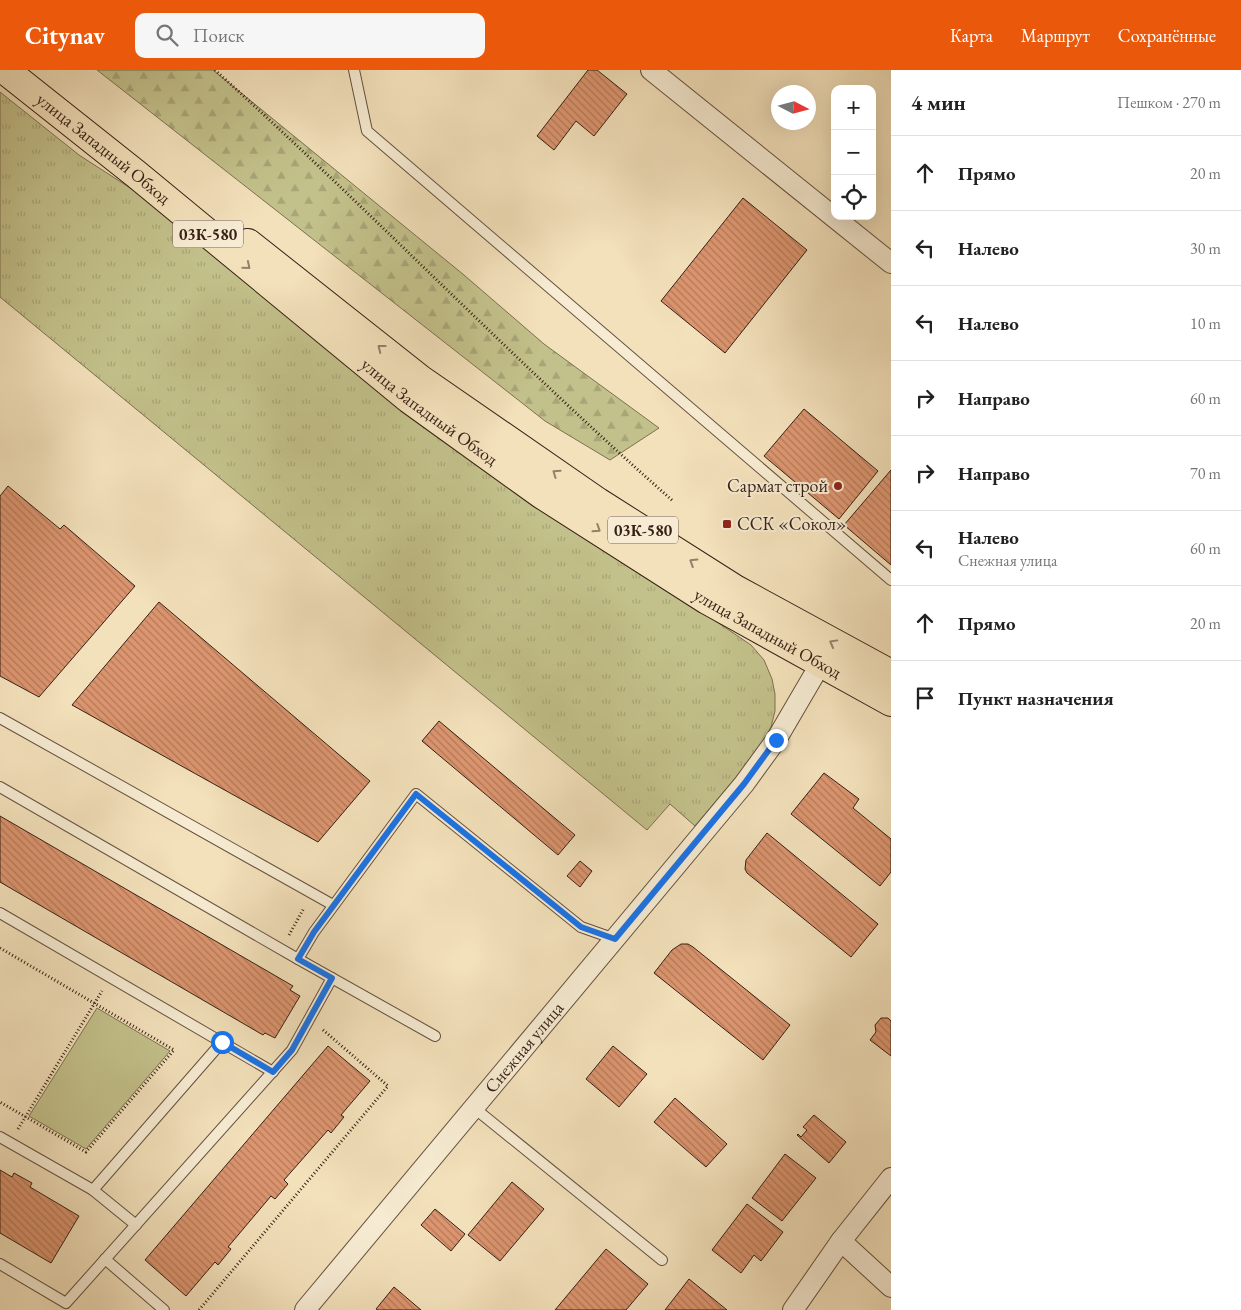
<!DOCTYPE html>
<html lang="ru">
<head>
<meta charset="utf-8">
<style>
  :root { --surface:#fff; --page:#f6f6f6; --text:#222; --muted:#767676; --line:#e0e0e0; --accent:#ea580c }
  body { margin:0; font-family:"EB Garamond",serif; background:var(--page); color:var(--text) }
  .controls { position:absolute; right:15px; top:15px; display:grid; overflow:hidden; border-radius:10px; box-shadow:0 5px 20px #0002 }
  .controls button { width:45px; height:45px; display:grid; place-items:center; padding:0; border:0; border-bottom:1px solid var(--line); background:var(--surface); color:var(--text); font:25px sans-serif }
  .compass { position:absolute; left:771px; top:15px; width:45px; height:45px; border-radius:50%; background:var(--surface); box-shadow:0 5px 20px #0002; rotate:96deg }
  .stop { position:absolute; width:15px; height:15px; margin:-11px; border:4px solid #1a73e8; border-radius:50%; background:#fff }
  .stop.end { background:#1a73e8; border-color:#fff; box-shadow:0 1px 5px #0008 }
  .list { margin:0; padding:0; list-style:none }
  h2 { display:flex; justify-content:space-between; align-items:center; height:65px; margin:0; padding:0 20px; font-size:21px }
  h2 small { font-size:16px; font-weight:400; color:var(--muted) }
  .list li { display:grid; grid-template-columns:32px 1fr auto; gap:15px; align-items:center; box-sizing:border-box; height:75px; padding:0 20px; border-top:1px solid var(--line) }
  .list b { display:block; font-size:19px; white-space:nowrap }
  .list p { margin:0; font-size:16px; white-space:nowrap; color:var(--muted) }
  .list em { font-size:16px; font-style:normal; color:var(--muted) }
  .icon { flex:none; width:28px; height:28px; fill:none; stroke:currentColor; stroke-width:2; stroke-linecap:round; stroke-linejoin:round }
  .map { position:relative; flex:none; width:891px; height:1240px; overflow:hidden }
  header { display:flex; align-items:center; gap:30px; box-sizing:border-box; height:70px; padding:0 25px; background:var(--accent); color:#fff }
  header strong { font-size:24px }
  nav { display:flex; gap:28px; margin-inline-start:auto; font-size:18px }
  .search { width:350px; height:45px; background:var(--page); display:flex; align-items:center; gap:12px; box-sizing:border-box; padding:0 18px; border-radius:10px; color:var(--muted); font-size:19px }
  main { display:flex }
  aside { flex:1; background:var(--surface) }
  .map>svg:first-child { display:block }
  .grass { fill:url(#grass-tufts); stroke:#7c7050 }
  .forest { fill:url(#forest-firs); stroke:#7c7050 }
  .park { fill:#c3c18b; stroke:#7c7050 }
  .building { fill:url(#building-back-hatch); stroke:#361f15 }
  .lines { fill:none; stroke-linecap:round; stroke-linejoin:round }
  .lane-casing { stroke:#65503e; stroke-width:12 }
  .street-casing { stroke:#65503e; stroke-width:22 }
  .highway-casing { stroke:#361f15; stroke-width:30 }
  .path { stroke:#361f15; stroke-width:3; stroke-dasharray:1 2.5; stroke-linecap:butt }
  .lane { stroke:#f7ecd3; stroke-width:10 }
  .street { stroke:#f7ecd3; stroke-width:20 }
  .highway { stroke:#f3e1bb; stroke-width:28 }
  .oneway { stroke:#948068 }
  .route { stroke:#1a73e8; stroke-width:6 }
  .poi-dot { fill:#8f2418; stroke:#f7ecd3; stroke-width:2 }
  .labels { text-anchor:middle; stroke-width:4; stroke-linejoin:round; paint-order:stroke }
  .shield { fill:#f7ecd3; stroke:#705c4e; stroke-width:1 }
  .shield-label { font-size:16px; font-weight:bold; fill:#361f15 }
  .street-label { font-size:18px; fill:#361f15; stroke:#f7ecd3 }
  .poi-label { font-size:18px; fill:#361f15; stroke:#f7ecd3; text-anchor:end }
</style>
</head>
<body>
<header>
<strong>Citynav</strong>
<div class="search"><svg class="icon" aria-label="search" viewBox="0 0 24 24"><circle cx="10" cy="10" r="6"/><path d="M15 15l6 6"/></svg>Поиск</div>
<nav><a>Карта</a><a>Маршрут</a><a>Сохранённые</a></nav>
</header>
<main>
<div class="map">
<svg width="891" height="1240" viewBox="0 0 891 1240">
  <defs>
    <pattern id="grass-tufts" width="24" height="20" patternUnits="userSpaceOnUse" patternTransform="scale(1.25)"><rect width="24" height="20" fill="#c3c18b"/><path d="M3 7l-1-3M5 7V3M7 7l1-3M15 17l-1-3M17 17v-4M19 17l1-3" fill="none" stroke="#a8a577"/></pattern>
    <pattern id="forest-firs" width="22" height="20" patternUnits="userSpaceOnUse" patternTransform="scale(1.25)"><rect width="22" height="20" fill="#c3c18b"/><path d="M5 1l3.5 6h-7zM16 11l3.5 6h-7z" fill="#a8a577"/></pattern>
    <pattern id="building-back-hatch" width="6" height="6" patternUnits="userSpaceOnUse" patternTransform="scale(1.25)"><rect width="6" height="6" fill="#dc956f"/><path d="M-1 5l2 2M0 0l6 6M5-1l2 2" fill="none" stroke="#b3795a"/></pattern>
  </defs>
  <rect width="100%" height="100%" fill="#f3e1bb"/>
  <filter id="stains"><feTurbulence type="fractalNoise" baseFrequency=".004" numOctaves="4"/><feColorMatrix values="0 0 0 0 .2 0 0 0 0 .09 0 0 0 0 .02 0 0 0 .5 -.17"/></filter>
  <radialGradient id="worn" r=".72"><stop offset=".6" stop-color="#630" stop-opacity="0"/><stop offset="1" stop-color="#630" stop-opacity=".3"/></radialGradient>
  <path class="grass" d="M0,22L79,85L158,136L674,523L751,575L764,590L772,609L775,624V641L771,657L762,676L695,756L670,734L647,760L0,227Z"/>
  <path class="forest" d="M97,0H213L464,205L544,274L659,358L610,390L545,351Z"/>
  <path class="park" d="M97,938L170,981L86,1079L29,1046Z"/>
  <g class="building">
    <path d="M588,0H597L627,24L594,66L576,51L554,80L537,66Z"/>
    <path d="M743,128L807,180L725,283L661,231Z"/>
    <path d="M804,339L878,401L839,449L764,386Z"/>
    <path d="M891,400V495L844,455Z"/>
    <path d="M8,416L60,459L64,455L135,516L39,627L0,606V426Z"/>
    <path d="M159,532L370,711L318,772L72,635Z"/>
    <path d="M439,651L575,765L558,785L422,671Z"/>
    <path d="M824,703L859,729L853,738L891,769V802L880,816L791,744Z"/>
    <path d="M0,746L293,916L290,920L300,926L275,968L265,963L263,965L0,812Z"/>
    <path d="M767,763L878,854L851,887L747,803L745,799L746,790Z"/>
    <path d="M580,791L592,801L580,817L567,806Z"/>
    <path d="M681,874H688L693,877L790,955L763,990L654,903L672,880Z"/>
    <path d="M881,948H888L891,951V986L870,970L876,962L875,955Z"/>
    <path d="M328,976L370,1011L341,1045L344,1047L331,1063L328,1060L284,1110L288,1114L275,1129L271,1126L228,1177L231,1179L218,1195L215,1192L186,1226L145,1190Z"/>
    <path d="M613,976L647,1004L619,1037L586,1009Z"/>
    <path d="M675,1028L727,1074L706,1097L654,1052Z"/>
    <path d="M814,1045L846,1072L829,1093L797,1065L798,1064L801,1067L807,1060L803,1057Z"/>
    <path d="M785,1084L816,1108L782,1151L752,1128Z"/>
    <path d="M0,1100L12,1107L14,1103L32,1113L30,1117L79,1146L51,1193L0,1163Z"/>
    <path d="M512,1112L544,1139L500,1191L468,1165Z"/>
    <path d="M747,1134L783,1162L761,1191L754,1185L741,1203L712,1180Z"/>
    <path d="M435,1139L465,1164L451,1181L421,1155Z"/>
    <path d="M606,1179L648,1214L626,1240H555Z"/>
    <path d="M689,1209L727,1240H665Z"/>
    <path d="M394,1217L421,1240H378L376,1239Z"/>
  </g>
  <g class="lines">
    <g class="lane-casing">
      <g id="lane">
        <path d="M354,0L367,61L891,510"/>
        <path d="M0,648L333,835"/>
        <path d="M0,717L298,889L314,862L416,724L581,857L615,869"/>
        <path d="M0,843L273,1002"/>
        <path d="M298,889L435,966"/>
        <path d="M473,1037L662,1190"/>
        <path d="M0,1067L93,1120"/>
        <path d="M136,1155L93,1120L222,972"/>
        <path d="M105,1189L164,1240"/>
        <path d="M0,1194L66,1233L292,980L332,908"/>
      </g>
    </g>
    <g class="street-casing">
      <g id="street">
        <path d="M651,0L891,193"/>
        <path d="M841,1171L891,1217"/>
        <path id="s1" d="M305,1240L744,714L776,670L821,593"/>
        <path d="M793,1240L841,1171L891,1108"/>
      </g>
    </g>
    <g class="highway-casing">
      <g id="highway">
        <path id="s2" d="M5,0L136,104L409,329L541,424L707,530L891,632"/>
        <path d="M248,173L420,309L598,432L735,519L891,604"/>
      </g>
    </g>
    <g class="path">
      <path d="M215,0C370,140 515,292 673,431"/>
      <path d="M289,865L304,838"/>
      <path d="M0,878L174,980L86,1082L0,1032"/>
      <path d="M18,1059L102,921"/>
      <path d="M199,1240L388,1016L322,959"/>
    </g>
    <use href="#lane" class="lane"/>
    <use href="#street" class="street"/>
    <use href="#highway" class="highway"/>
  </g>
  <defs><path id="oneway-chevron" d="M-2-3.5L2.5 0L-2 3.5" fill="none" stroke-width="1.6" stroke-linecap="round" stroke-linejoin="round" transform="scale(1.25)"/></defs>
  <g class="oneway">
    <use href="#oneway-chevron" transform="translate(247 196) rotate(40)"/>
    <use href="#oneway-chevron" transform="translate(381 278) rotate(-142)"/>
    <use href="#oneway-chevron" transform="translate(556 403) rotate(-145)"/>
    <use href="#oneway-chevron" transform="translate(597 459) rotate(33)"/>
    <use href="#oneway-chevron" transform="translate(693 492) rotate(-148)"/>
    <use href="#oneway-chevron" transform="translate(833 573) rotate(-151)"/>
  </g>
  <g class="lines">
    <path class="route" d="M222,972L273,1002L292,980L332,908L298,889L314,862L416,724L581,857L615,869L744,714L776,670"/>
  </g>
  <g class="poi-dot">
    <circle cx="838" cy="416" r="5"/>
    <rect x="722" y="449" width="10" height="10" rx="2.5"/>
  </g>
  <g class="labels">
    <g class="shield">
      <rect x="173" y="150.5" width="70" height="27" rx="4"/>
      <rect x="608" y="446.5" width="70" height="27" rx="4"/>
    </g>
    <g class="shield-label">
      <text x="208" y="170">03К-580</text>
      <text x="643" y="466">03К-580</text>
    </g>
    <g class="street-label">
      <text dy="6" stroke="none"><textPath href="#s2" startOffset="126">улица Западный Обход</textPath></text>
      <text dy="6" stroke="none"><textPath href="#s2" startOffset="545">улица Западный Обход</textPath></text>
      <text dy="6" stroke="none"><textPath href="#s2" startOffset="950">улица Западный Обход</textPath></text>
      <text dy="6" stroke="none"><textPath href="#s1" startOffset="342">Снежная улица</textPath></text>
    </g>
    <g class="poi-label">
      <text x="828" y="422">Сармат строй</text>
      <text x="737" y="460" text-anchor="start">ССК «Сокол»</text>
    </g>
  </g>
  <rect width="100%" height="100%" filter="url(#stains)"/>
  <rect width="100%" height="100%" fill="url(#worn)"/>
</svg>
<div class="controls">
<button>+</button>
<button>−</button>
<button><svg class="icon" aria-label="locate" viewBox="0 0 24 24"><circle cx="12" cy="12" r="6"/><path d="M12 2v4M12 18v4M2 12h4M18 12h4"/></svg></button>
</div>
<svg class="compass" viewBox="-18 -18 36 36"><path d="M0-13l5 13h-10z" fill="#e53935"/><path d="M0 13l5-13h-10z" fill="#767676"/></svg>
<div class="stop" style="left:222px;top:972px"></div>
<div class="stop end" style="left:776px;top:670px"></div>
</div>
<aside>
<h2>4 мин<small>Пешком · 270 m</small></h2>
<ul class="list">
<li><svg class="icon" aria-label="ahead" viewBox="0 0 24 24"><path d="M12 20V5M6 11l6-6 6 6"/></svg><div><b>Прямо</b></div><em>20 m</em></li>
<li><svg class="icon" aria-label="left" viewBox="0 0 24 24"><path d="M17 20v-9H6M10 6l-5 5 5 5"/></svg><div><b>Налево</b></div><em>30 m</em></li>
<li><svg class="icon" aria-label="left" viewBox="0 0 24 24"><path d="M17 20v-9H6M10 6l-5 5 5 5"/></svg><div><b>Налево</b></div><em>10 m</em></li>
<li><svg class="icon" aria-label="right" viewBox="0 0 24 24"><path d="M7 20v-9h11M14 6l5 5-5 5"/></svg><div><b>Направо</b></div><em>60 m</em></li>
<li><svg class="icon" aria-label="right" viewBox="0 0 24 24"><path d="M7 20v-9h11M14 6l5 5-5 5"/></svg><div><b>Направо</b></div><em>70 m</em></li>
<li><svg class="icon" aria-label="left" viewBox="0 0 24 24"><path d="M17 20v-9H6M10 6l-5 5 5 5"/></svg><div><b>Налево</b><p>Снежная улица</p></div><em>60 m</em></li>
<li><svg class="icon" aria-label="ahead" viewBox="0 0 24 24"><path d="M12 20V5M6 11l6-6 6 6"/></svg><div><b>Прямо</b></div><em>20 m</em></li>
<li><svg class="icon" aria-label="arrive" viewBox="0 0 24 24"><path d="M6 21V4h12l-3 4 3 4H6"/></svg><div><b>Пункт назначения</b></div></li>
</ul>
</aside>
</main>
</body>
</html>
